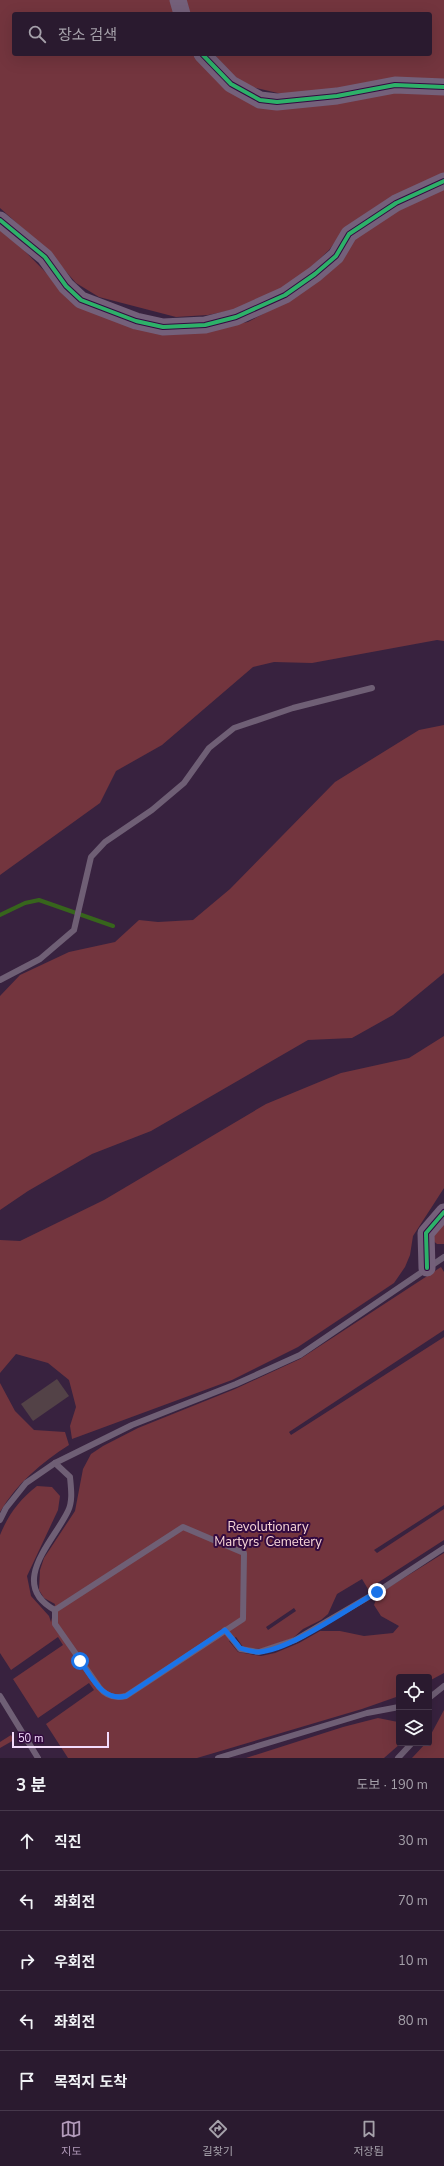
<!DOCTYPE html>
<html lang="ko">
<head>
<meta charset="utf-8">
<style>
  :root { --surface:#2a1a2f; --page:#36273b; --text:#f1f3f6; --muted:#a5a1aa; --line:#46384b; --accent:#b29bba }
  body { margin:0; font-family:"Nunito Sans","Noto Sans KR",sans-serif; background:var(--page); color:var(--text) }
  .controls { position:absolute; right:12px; bottom:12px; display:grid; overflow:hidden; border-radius:4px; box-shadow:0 4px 16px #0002 }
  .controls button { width:36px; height:36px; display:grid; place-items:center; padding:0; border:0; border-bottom:1px solid var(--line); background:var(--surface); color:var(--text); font:20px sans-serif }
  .scale { position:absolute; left:12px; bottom:10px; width:97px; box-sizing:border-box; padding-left:4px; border:2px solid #f3dcfc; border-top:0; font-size:11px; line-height:14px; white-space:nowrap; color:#f3dcfc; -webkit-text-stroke:3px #330a40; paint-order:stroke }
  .stop { position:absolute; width:12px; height:12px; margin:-9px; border:3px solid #1a73e8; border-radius:50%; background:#fff }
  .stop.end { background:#1a73e8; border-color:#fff; box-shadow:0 1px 4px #0008 }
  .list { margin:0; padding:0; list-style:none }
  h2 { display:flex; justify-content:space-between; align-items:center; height:52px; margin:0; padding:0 16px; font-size:17px }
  h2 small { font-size:13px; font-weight:400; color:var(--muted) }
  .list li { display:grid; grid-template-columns:26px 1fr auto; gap:12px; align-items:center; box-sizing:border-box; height:60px; padding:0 16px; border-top:1px solid var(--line) }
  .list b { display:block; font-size:15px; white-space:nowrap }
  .list em { font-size:13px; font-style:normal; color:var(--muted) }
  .icon { flex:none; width:22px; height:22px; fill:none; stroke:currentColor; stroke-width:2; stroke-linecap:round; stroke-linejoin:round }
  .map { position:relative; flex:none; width:444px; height:1758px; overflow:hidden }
  .search { position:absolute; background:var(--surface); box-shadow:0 4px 16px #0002; left:12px; right:12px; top:12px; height:44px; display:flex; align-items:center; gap:10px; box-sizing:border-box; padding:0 14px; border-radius:4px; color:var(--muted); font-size:15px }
  .sheet { height:352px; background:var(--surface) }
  nav { display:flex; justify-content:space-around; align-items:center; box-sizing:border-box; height:56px; border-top:1px solid var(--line); background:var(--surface); font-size:11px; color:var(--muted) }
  nav a { display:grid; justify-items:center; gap:2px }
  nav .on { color:var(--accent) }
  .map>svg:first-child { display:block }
  .green { fill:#73353e; fill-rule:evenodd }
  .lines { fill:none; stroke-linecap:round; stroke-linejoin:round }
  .stream { stroke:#37651c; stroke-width:4 }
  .building { fill:#534247 }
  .lane { stroke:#6f5f75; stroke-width:6 }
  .secondary { stroke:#74607a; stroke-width:17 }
  .cycleway-casing { stroke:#330a40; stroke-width:6 }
  .cycleway { stroke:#2db169; stroke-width:4 }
  .route { stroke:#1a73e8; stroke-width:5 }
  .labels { text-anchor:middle; stroke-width:4; stroke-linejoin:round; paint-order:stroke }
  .park-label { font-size:13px; fill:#f9d8d8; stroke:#330a40 }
</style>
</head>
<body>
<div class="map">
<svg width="444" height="1758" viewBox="0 0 444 1758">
  <rect width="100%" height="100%" fill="#38223f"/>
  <g class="green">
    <path d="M0,0H170L175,14H14V54H194L252,103L395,91L444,93V173L392,197L342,233L329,250L307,271L280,291L247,307L208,315L176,317L99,297L76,283L48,251L0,208Z"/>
    <path d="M184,0H444V81L282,94L252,87L234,77L214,54H430V14H188Z"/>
    <path d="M444,189V641L437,640L312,663L274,662L253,667L162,745L116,771L100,803L0,875V226L69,296L197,331L248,322L282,304L360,234L411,202Z"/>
    <path d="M444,725V973L393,1015L352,1038L308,1040L151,1131L92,1154L28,1191L0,1210V996L20,975L69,952L115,942L139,920L158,922L193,920L230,889L335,782L419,730Z"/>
    <path d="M444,1036V1188L413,1236L410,1255L405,1267L394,1283L298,1347L232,1380L72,1439L70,1426L76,1407L69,1380L48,1363L16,1354L0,1373V1240L20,1241L104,1200L266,1104L341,1073L409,1058Z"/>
    <path d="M444,1219V1244H437L431,1239Z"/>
    <path d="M441,1267L444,1272V1330L289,1432L291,1435L444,1337V1505L374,1550L377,1553L444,1509V1540L368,1589L362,1579L337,1594L328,1614L321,1620L303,1629L293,1638L261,1649L243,1647L236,1637L229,1641L238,1652L261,1656L275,1653L299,1643L320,1631H340L364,1636L393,1633L399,1626L381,1616L374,1605L378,1594L444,1553V1673L429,1681V1677H399V1696L362,1709L197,1758H68L46,1724L94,1690L89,1683L38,1718L13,1679L63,1645L58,1637L11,1670L0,1653V1535C8,1515 20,1499 37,1486L52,1487L60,1496L58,1510L27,1576L31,1596L49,1616L51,1622L55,1604L44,1598L39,1590L40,1570L44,1558L75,1511L83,1469L91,1454L103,1446L138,1428L235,1389L300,1359ZM294,1608L296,1611L268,1630L266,1627Z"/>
    <path d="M0,1383L15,1411L34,1430L65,1432L69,1445C41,1463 17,1483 0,1512Z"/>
    <path d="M444,1710V1758H412L426,1743H429V1738Z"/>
    <path d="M378,1718L398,1722L399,1725L400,1744L384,1758H246L343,1727Z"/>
    <path d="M11,1735L14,1740L0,1748V1742Z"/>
  </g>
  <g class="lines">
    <path class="stream" d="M0,915L25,903L39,900L113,926"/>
  </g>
  <path class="building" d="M57,1379L69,1396L33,1421L21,1404Z"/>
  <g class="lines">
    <g class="lane">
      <path d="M0,980L40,959L74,930L91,857L105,842L152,810L184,783L209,748L234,728L293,708L372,688"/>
      <path d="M55,1463L70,1477C71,1488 73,1501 68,1511C54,1541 7,1584 55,1610"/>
      <path d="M0,1520L6,1508L26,1483L55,1463L132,1425L236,1384L300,1355L444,1257"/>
      <path d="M183,1527L244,1553L243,1619L126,1696C114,1699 106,1696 99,1687L55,1624V1610Z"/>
      <path d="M225,1630L240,1649L259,1652L295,1640L377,1592L444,1548"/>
      <path d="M0,1696L38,1758"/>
      <path d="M429,1698L444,1686"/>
      <path d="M218,1758L367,1713L399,1707"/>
      <path d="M398,1758L412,1743"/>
    </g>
    <g class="secondary">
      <path d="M178,0L182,14"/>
      <path d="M202,54L231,84L260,100L277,102L337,96L395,85L444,87"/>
      <path d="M0,220L45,257L66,286L81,300L136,321L163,327L205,325L236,317L285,295L315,274L336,256L349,234L396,203L444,181"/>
      <path d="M427,1268L426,1233L444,1212"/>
    </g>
    <g class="cycleway-casing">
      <g id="cycleway">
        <path d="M202,54L231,84L260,100L277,102L337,96L395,85L444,87"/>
        <path d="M0,220L45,257L66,286L81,300L136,321L163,327L205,325L236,317L285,295L315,274L336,256L349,234L396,203L444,181"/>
        <path d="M427,1268L426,1233L444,1212"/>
      </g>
    </g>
    <use href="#cycleway" class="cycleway"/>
  </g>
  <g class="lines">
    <path class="route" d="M80,1661C92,1677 102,1702 126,1696L225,1630L240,1648C246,1650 252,1652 258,1652C289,1651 349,1608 377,1592"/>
  </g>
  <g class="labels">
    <g class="park-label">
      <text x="268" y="1531">Revolutionary<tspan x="268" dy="15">Martyrs' Cemetery</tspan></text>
    </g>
  </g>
</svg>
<div class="controls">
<button><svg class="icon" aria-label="locate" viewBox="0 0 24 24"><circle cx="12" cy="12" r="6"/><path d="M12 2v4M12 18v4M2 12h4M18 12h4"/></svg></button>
<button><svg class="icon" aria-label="layers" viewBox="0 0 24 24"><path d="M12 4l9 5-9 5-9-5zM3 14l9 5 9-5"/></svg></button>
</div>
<div class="scale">50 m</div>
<div class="stop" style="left:80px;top:1661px"></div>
<div class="stop end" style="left:377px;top:1592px"></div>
<div class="search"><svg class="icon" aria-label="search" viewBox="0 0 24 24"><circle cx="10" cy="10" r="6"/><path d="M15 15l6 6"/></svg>장소 검색</div>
</div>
<section class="sheet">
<h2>3 분<small>도보 · 190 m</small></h2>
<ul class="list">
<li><svg class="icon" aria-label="ahead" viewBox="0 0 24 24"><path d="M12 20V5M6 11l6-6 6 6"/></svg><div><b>직진</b></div><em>30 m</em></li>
<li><svg class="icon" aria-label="left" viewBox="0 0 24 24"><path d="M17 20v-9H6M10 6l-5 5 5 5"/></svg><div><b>좌회전</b></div><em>70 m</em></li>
<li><svg class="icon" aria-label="right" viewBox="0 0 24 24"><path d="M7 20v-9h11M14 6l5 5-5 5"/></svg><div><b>우회전</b></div><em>10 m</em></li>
<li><svg class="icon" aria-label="left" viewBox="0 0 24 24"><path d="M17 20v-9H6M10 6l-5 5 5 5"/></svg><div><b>좌회전</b></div><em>80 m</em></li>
<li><svg class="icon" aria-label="arrive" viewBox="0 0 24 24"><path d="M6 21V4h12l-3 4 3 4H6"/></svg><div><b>목적지 도착</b></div></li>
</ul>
</section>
<nav>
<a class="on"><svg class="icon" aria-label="map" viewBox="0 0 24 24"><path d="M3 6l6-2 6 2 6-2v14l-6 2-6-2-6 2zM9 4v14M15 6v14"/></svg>지도</a>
<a><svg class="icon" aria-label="directions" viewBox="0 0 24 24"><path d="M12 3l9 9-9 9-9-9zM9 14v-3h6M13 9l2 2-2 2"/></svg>길찾기</a>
<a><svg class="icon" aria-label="saved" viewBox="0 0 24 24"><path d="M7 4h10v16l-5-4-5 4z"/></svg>저장됨</a>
</nav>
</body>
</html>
